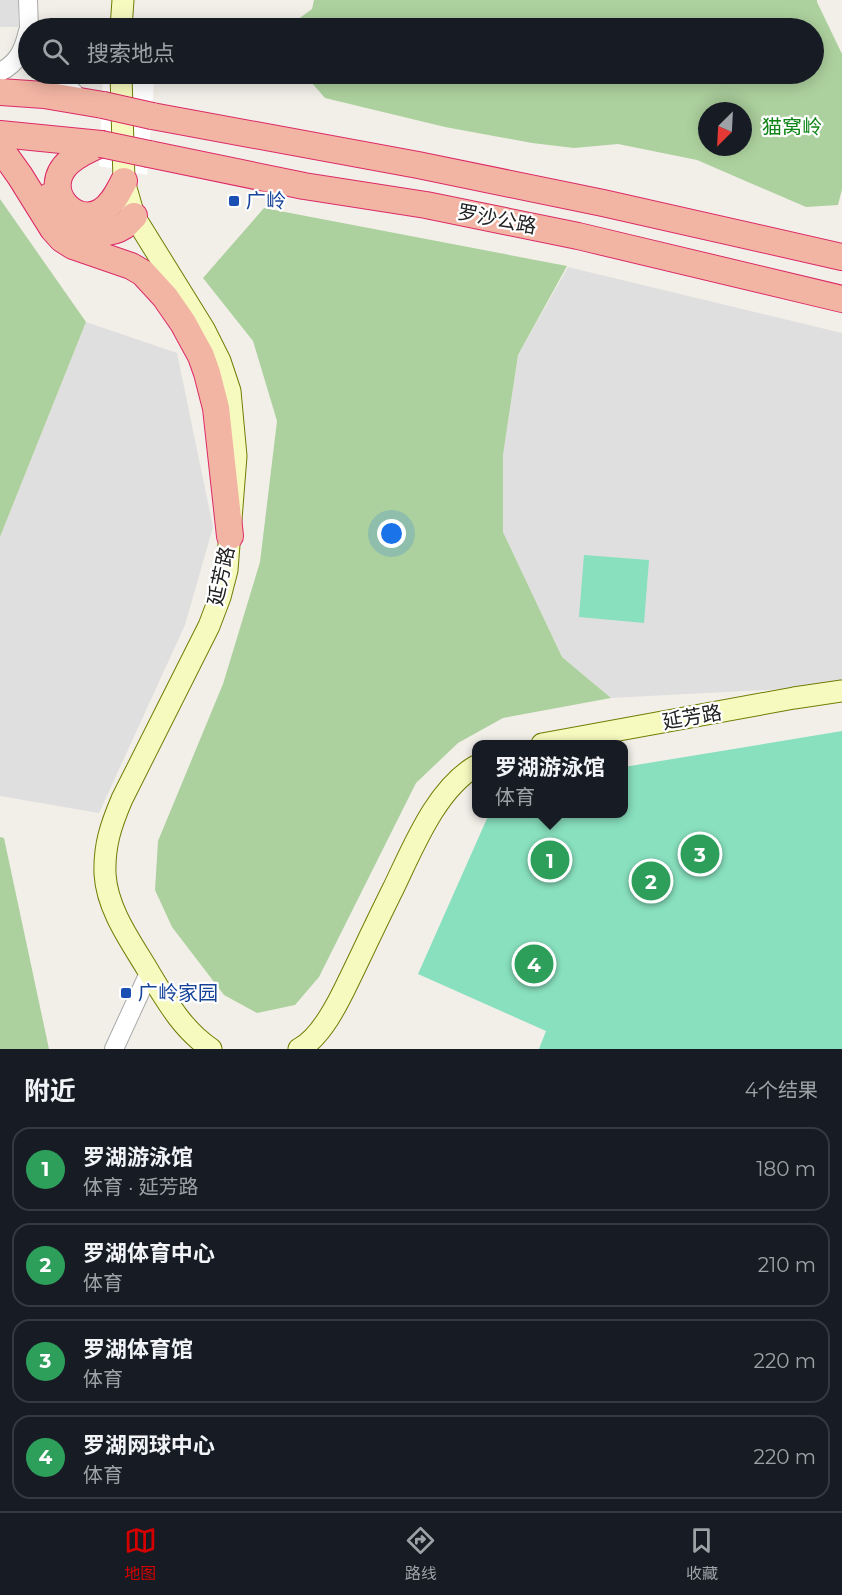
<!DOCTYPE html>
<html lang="zh">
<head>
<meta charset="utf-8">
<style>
  :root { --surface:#171b24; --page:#20242c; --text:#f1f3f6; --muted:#9ea1a6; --line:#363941; --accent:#d40000 }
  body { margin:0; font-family:Montserrat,"Noto Sans SC",sans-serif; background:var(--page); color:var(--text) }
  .compass { position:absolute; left:698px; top:102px; width:54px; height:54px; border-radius:50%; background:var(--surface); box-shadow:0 3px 15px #0003; rotate:204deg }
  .you { position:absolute; left:392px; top:534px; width:21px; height:21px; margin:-15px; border:4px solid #fff; border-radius:50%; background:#1a73e8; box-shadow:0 0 0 9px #1a73e833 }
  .badge { display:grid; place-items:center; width:39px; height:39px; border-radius:50%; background:var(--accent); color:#fff; font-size:20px; font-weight:700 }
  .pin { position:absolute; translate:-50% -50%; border:3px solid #fff; box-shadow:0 2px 6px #0006 }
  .popup { position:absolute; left:472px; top:740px; width:156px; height:78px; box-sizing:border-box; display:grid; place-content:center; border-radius:12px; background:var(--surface); filter:drop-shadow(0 2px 4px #0005); font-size:20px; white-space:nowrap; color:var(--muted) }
  .popup b { font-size:22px; color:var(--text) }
  .popup::after { content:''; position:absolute; left:50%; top:100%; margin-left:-12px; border:12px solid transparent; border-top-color:var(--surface) }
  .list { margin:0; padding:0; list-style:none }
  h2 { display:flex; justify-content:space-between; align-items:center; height:78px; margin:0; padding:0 24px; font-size:26px }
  h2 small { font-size:20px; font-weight:400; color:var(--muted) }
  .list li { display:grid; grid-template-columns:39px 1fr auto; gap:18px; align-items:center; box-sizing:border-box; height:84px; margin:0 12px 12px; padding:0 12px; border:2px solid var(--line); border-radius:18px }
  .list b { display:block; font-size:22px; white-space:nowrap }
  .list p { margin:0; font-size:20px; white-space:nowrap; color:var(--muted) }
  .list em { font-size:20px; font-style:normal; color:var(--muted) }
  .icon { flex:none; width:33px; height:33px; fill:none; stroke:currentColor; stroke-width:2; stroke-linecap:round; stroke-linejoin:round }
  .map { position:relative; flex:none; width:842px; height:1049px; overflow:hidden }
  .search { position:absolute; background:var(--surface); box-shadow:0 3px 15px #0003; left:18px; right:18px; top:18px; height:66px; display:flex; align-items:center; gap:15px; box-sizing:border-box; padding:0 21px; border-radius:33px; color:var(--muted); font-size:22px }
  .sheet { height:462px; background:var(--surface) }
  nav { display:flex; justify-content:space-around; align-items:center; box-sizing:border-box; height:84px; border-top:2px solid var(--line); background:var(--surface); font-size:16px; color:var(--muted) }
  nav a { display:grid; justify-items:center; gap:3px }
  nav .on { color:var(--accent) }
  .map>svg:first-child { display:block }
  .residential { fill:#e0dfdf }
  .forest { fill:#add19e; fill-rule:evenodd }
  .pitch { fill:#88e0be }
  .pier { fill:#fff }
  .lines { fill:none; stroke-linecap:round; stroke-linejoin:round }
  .tertiary-casing { stroke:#a9a9a9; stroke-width:20 }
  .secondary-casing { stroke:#707d05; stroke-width:23 }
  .trunk-casing { stroke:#dc2a67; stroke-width:28 }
  .tertiary { stroke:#fff; stroke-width:18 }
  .secondary { stroke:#f7fabf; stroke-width:21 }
  .trunk { stroke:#f2b4a3; stroke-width:26 }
  .trunk-bridge-casing { stroke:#dc2a67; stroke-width:28; stroke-linecap:butt }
  .trunk-bridge { stroke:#f2b4a3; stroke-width:26 }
  .transit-dot { fill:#1a4fb4; stroke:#fff; stroke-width:2 }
  .labels { text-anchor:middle; stroke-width:4.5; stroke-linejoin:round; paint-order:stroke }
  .park-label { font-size:20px; fill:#0c8416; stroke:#fff }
  .transit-label { font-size:20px; fill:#164399; stroke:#fff; text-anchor:start }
  .street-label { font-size:20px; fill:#222; stroke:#fff }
</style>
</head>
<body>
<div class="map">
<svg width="842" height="1049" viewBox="0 0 842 1049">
  <rect width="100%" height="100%" fill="#f2efe9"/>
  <g class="residential">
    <rect x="0" y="0" width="18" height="27"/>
    <path d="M568,267L842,333V686L611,698L562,657L503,532V455L518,355Z"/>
    <path d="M86,322L177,353L213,527L185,625L99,813L0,796V537Z"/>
  </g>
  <g class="forest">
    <path d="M314,0H817V2L842,54V189L838,205L806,207L697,160L618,144L574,148L532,143L445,127L325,98L304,74H814V28H286L312,9ZM707,111H743V147H707Z"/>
    <path d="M0,199L86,322L0,537Z"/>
    <path d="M264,208L567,266L518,355L503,455V532L562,657L611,698L503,718L458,743L416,783L319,977L295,1005L257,1013L224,995L172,927L155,890L158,841L223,684L260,562L277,421L253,341L203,278Z"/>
    <path d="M0,837L4,838L49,1049H0Z"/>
  </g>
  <g class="pitch">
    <path d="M584,555L649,560L644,623L579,617Z"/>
    <path d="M842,731V1049H539L546,1031L418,974L489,814H624V767Z"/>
  </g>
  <path class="pier" d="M103,74H117L154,83L147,175L99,166Z"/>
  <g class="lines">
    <g class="tertiary-casing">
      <g id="tertiary">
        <path d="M28,0L29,28"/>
        <path d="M0,72C18,63 24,49 28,31"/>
        <path d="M55,74L81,100"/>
        <path d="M114,1049L149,973"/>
      </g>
    </g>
    <g class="secondary-casing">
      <g id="secondary">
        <path d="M121,28L123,0"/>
        <path d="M121,74L124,181L134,216L204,329L220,361L230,391L236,456L227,570L220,597L209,626L122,799C111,825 104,845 105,874C107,908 129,939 146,967C156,984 166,1001 178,1017C188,1030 198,1040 211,1049"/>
        <path d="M542,744L794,698L842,691"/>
        <path d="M299,1049C321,1038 339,1001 349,980C364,949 378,919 393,889C413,848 436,789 476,766"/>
      </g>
    </g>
    <g class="trunk-casing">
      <g id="trunk">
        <path d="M0,92L44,95L103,105"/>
        <path d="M152,116L418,165L603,203L842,257"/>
        <path d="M0,134L101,144"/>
        <path d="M101,144C89,149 78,154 69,162C39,189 75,229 102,211C113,204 118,192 124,181"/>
        <path d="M0,148L20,176L53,229L62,239L73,246L131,266L143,273L165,297L183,323L201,356L207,373L216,408L230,536"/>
        <path d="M149,154L304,186L426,205L578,236L842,299"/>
        <path d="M50,196C56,206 62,216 70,223C84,234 109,236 124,226C128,223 131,219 134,216"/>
      </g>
    </g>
    <use href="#tertiary" class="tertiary"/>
    <use href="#secondary" class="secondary"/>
    <use href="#trunk" class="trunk"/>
    <g class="trunk-bridge-casing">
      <g id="trunk-bridge">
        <path d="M103,105L152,116"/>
        <path d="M101,144L149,154"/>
      </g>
    </g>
    <use href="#trunk-bridge" class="trunk-bridge"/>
  </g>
  <g class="transit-dot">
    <rect x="228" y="195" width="12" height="12" rx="3"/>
    <rect x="120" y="987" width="12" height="12" rx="3"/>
  </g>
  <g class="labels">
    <g class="park-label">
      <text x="792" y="134">猫窝岭</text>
    </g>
    <g class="transit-label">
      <text x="246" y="208">广岭</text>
      <text x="138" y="1000">广岭家园</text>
    </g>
    <g class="street-label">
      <text transform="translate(497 219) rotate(11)" y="7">罗沙公路</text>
      <text transform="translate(221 576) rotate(-78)" y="7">延芳路</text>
      <text transform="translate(692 717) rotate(-10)" y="7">延芳路</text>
    </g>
  </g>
</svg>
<svg class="compass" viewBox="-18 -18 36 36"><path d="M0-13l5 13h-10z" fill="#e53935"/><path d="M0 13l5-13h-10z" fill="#9ea1a6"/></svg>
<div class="you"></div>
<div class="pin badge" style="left:550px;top:860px;background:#2e9e5b">1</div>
<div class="popup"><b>罗湖游泳馆</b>体育</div>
<div class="pin badge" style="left:651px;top:881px;background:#2e9e5b">2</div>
<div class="pin badge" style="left:700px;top:854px;background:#2e9e5b">3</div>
<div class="pin badge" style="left:534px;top:964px;background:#2e9e5b">4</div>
<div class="search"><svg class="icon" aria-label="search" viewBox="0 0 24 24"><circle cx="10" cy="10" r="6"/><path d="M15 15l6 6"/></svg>搜索地点</div>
</div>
<section class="sheet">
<h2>附近<small>4个结果</small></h2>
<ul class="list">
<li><span class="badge" style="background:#2e9e5b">1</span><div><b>罗湖游泳馆</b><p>体育 · 延芳路</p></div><em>180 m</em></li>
<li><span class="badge" style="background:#2e9e5b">2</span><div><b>罗湖体育中心</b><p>体育</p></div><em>210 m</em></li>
<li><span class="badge" style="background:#2e9e5b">3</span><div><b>罗湖体育馆</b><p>体育</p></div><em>220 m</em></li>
<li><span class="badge" style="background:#2e9e5b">4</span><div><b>罗湖网球中心</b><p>体育</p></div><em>220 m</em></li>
</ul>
</section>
<nav>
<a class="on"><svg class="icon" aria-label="map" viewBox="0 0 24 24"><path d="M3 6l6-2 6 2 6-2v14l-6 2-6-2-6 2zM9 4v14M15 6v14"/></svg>地图</a>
<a><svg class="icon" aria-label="directions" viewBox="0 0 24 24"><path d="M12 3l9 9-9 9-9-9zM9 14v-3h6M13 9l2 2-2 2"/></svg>路线</a>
<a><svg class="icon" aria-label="saved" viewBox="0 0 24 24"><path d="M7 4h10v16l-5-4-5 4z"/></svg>收藏</a>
</nav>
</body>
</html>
